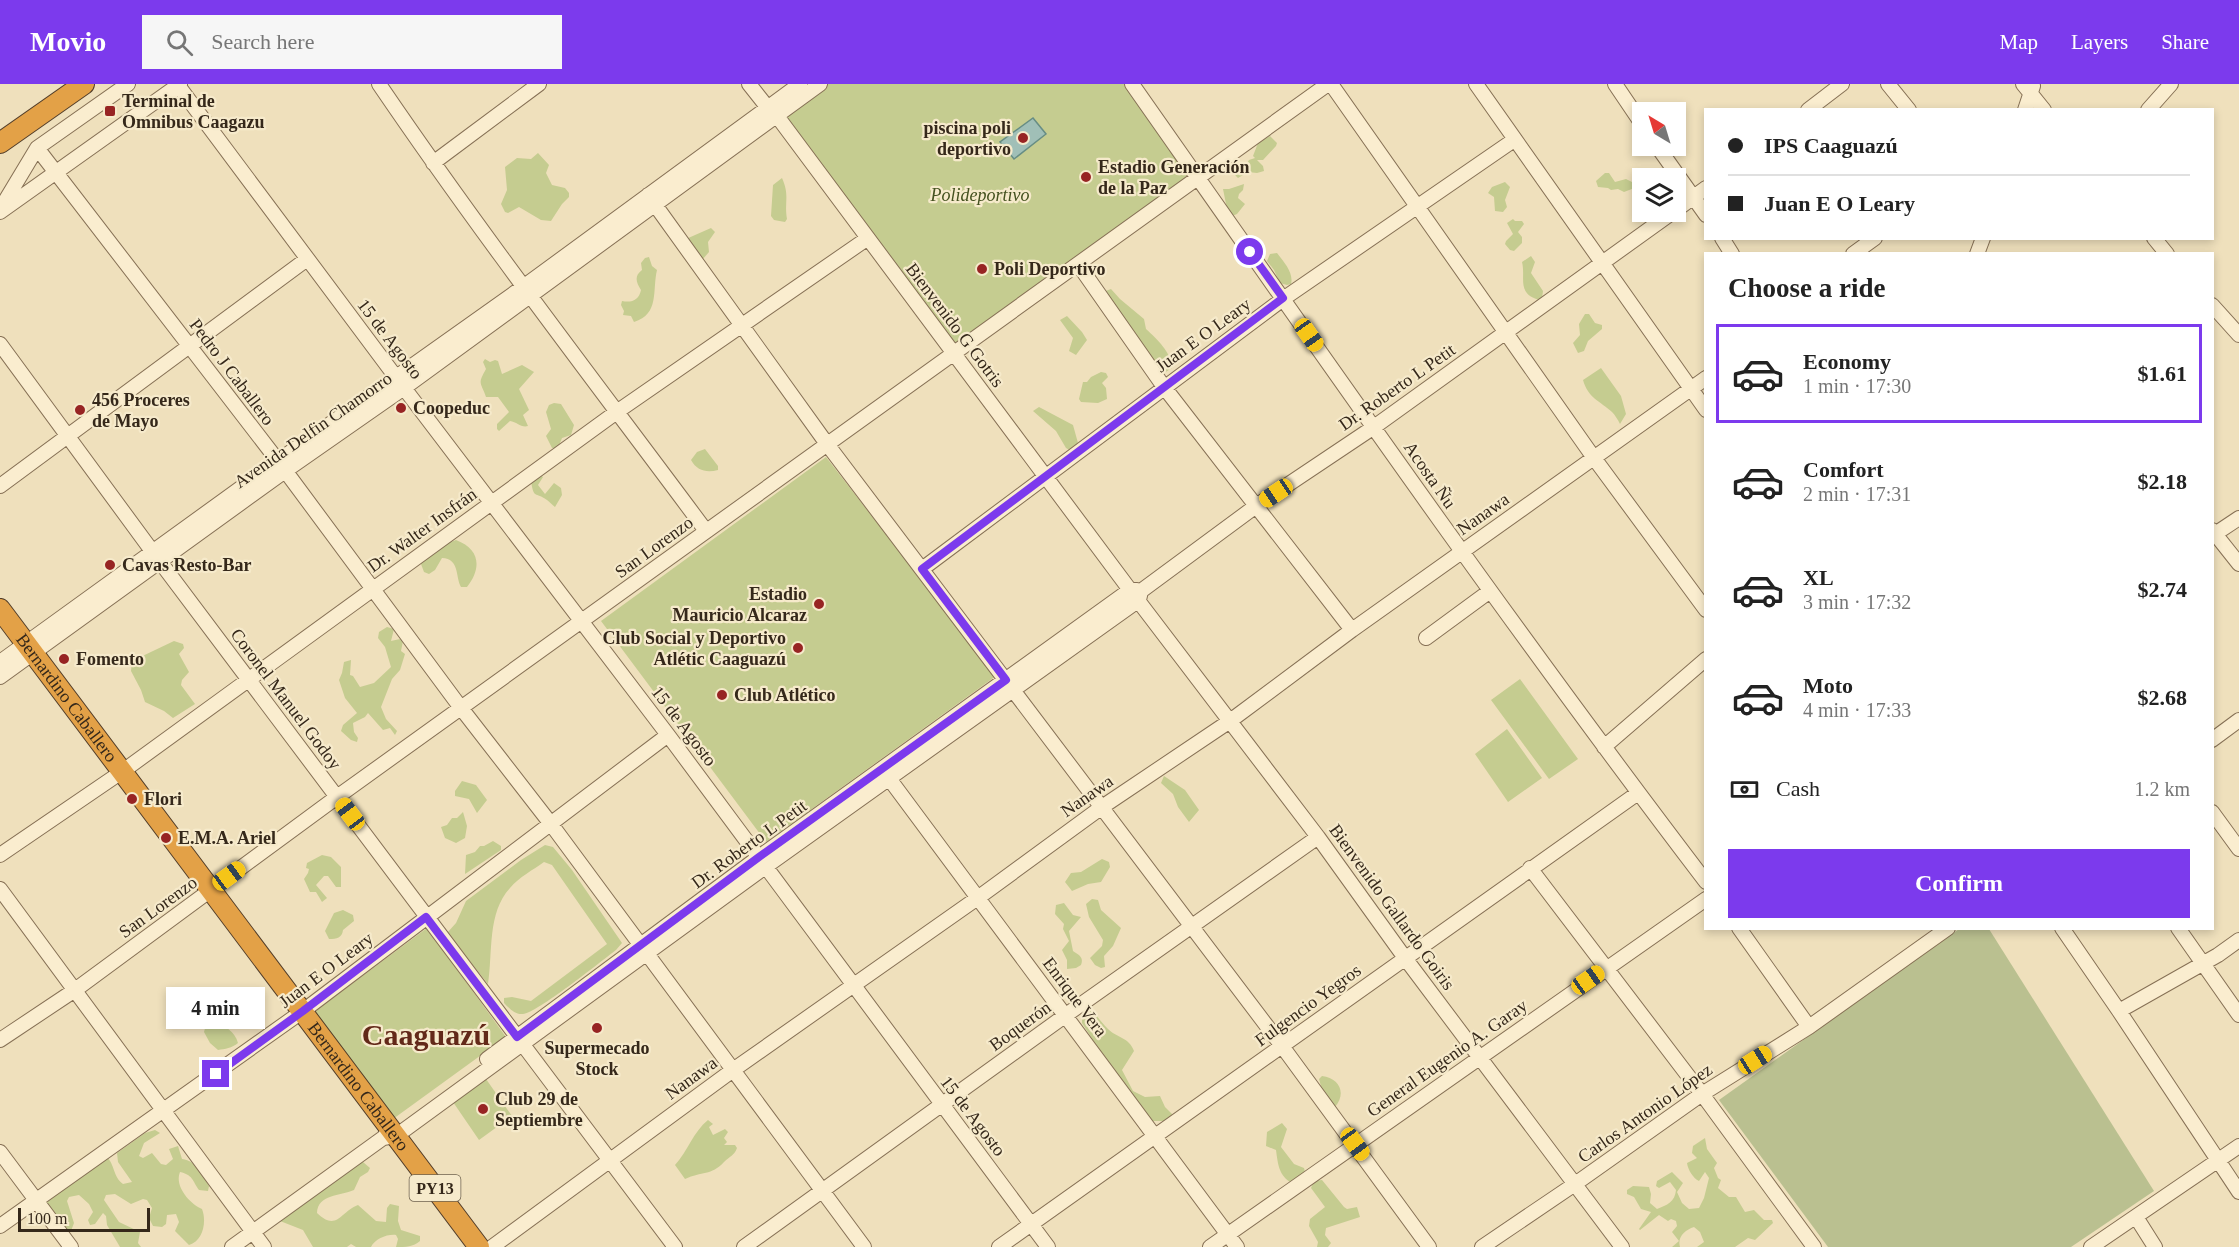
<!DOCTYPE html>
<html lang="en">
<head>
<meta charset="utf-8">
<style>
	:root { --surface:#fff; --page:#f6f6f6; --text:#222; --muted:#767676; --line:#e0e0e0; --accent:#7c3aed }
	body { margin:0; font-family:"Times New Roman",serif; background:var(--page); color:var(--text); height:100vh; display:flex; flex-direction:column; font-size:22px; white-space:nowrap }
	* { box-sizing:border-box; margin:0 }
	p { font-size:20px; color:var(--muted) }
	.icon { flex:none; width:33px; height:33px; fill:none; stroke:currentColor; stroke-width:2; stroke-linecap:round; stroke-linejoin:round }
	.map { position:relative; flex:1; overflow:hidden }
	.sheet { position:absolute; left:1704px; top:168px; width:510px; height:678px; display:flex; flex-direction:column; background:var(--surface); border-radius:0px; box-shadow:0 3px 9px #0003 }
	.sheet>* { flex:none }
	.hud { position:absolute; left:1704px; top:24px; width:510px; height:132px; border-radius:0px; box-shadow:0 3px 9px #0003; display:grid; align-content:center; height:132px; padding:0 24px; background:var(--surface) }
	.needle { width:39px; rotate:322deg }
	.fabs { position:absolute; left:1632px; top:18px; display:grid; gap:12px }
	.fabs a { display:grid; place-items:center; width:54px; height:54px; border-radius:0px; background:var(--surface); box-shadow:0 3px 9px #0003; font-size:30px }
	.scale { position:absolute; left:18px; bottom:15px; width:132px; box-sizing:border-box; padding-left:6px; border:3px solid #35281a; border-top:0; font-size:16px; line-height:21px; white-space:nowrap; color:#35281a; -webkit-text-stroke:4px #f6eacb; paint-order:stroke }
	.end { position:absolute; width:27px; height:27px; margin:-14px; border:8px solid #7c3aed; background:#fff; box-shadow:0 0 0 3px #fff }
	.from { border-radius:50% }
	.bubble { position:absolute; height:42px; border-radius:0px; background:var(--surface); box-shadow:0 3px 9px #0003; font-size:20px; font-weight:700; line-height:42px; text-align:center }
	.car { position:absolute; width:18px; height:36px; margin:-18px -9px; border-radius:8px; box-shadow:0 0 4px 2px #0007; background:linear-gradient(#f5c518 24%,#345 0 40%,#f5c518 0 76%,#345 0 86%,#f5c518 0) }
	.hud b { display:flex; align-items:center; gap:21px; height:57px; font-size:22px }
	.hud b+b { border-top:2px solid var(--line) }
	.hud i { width:15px; height:15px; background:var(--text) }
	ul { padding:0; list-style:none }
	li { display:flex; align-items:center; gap:18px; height:99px; margin:0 12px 9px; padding:0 12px; border:3px solid transparent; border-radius:0px }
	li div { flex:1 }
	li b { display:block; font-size:22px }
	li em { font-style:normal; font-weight:700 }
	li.active { border-color:var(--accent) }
	li>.icon { width:54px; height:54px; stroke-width:1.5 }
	h2 { padding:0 24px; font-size:27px; line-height:72px }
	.pay { display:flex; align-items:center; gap:15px; height:66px; padding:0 24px; font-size:22px }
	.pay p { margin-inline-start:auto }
	.cta { display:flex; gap:12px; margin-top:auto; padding:12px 24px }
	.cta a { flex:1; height:69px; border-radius:0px; background:var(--accent); color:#fff; font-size:24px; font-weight:700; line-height:69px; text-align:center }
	header { display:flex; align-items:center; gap:36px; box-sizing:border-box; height:84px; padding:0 30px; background:var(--accent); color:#fff }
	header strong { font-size:28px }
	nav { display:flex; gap:33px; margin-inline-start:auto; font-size:21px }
	.search { width:420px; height:54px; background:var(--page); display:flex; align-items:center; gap:15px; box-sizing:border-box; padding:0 21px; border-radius:0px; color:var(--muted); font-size:22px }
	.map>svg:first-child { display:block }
	.green { fill:#c5cc90 }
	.cemetery { fill:#bac090 }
	.water { fill:#a0bfb7; stroke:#678d84; stroke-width:1.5 }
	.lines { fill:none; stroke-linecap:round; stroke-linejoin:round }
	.minor-casing { stroke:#867055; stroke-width:16 }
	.highway-casing { stroke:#533e2a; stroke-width:22 }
	.minor { stroke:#faedcf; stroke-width:14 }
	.highway { stroke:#e3a147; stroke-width:20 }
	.route { stroke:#7c3aed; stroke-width:8 }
	.poi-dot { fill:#972423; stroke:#f6eacb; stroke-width:2 }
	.labels { text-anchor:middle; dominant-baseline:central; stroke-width:4.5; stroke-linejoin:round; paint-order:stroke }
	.shield { fill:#f6eacb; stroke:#6f624f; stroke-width:1.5 }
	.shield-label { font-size:16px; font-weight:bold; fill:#35281a }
	.poi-label { font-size:18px; font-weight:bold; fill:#35281a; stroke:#f6eacb; text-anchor:start }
	.park-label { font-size:18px; font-style:italic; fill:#455220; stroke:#f6eacb }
	.street-label { font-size:18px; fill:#35281a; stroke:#f6eacb }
	.town-label { font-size:30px; font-weight:bold; fill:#632919; stroke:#f6eacb }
</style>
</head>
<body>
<header>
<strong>Movio</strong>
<div class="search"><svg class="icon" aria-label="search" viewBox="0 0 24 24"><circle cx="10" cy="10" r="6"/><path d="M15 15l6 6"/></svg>Search here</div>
<nav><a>Map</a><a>Layers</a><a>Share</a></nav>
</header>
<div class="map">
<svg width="2239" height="1163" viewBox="0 0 2239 1163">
	<rect width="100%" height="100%" fill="#efe0bc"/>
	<path class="green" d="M820,0H1129L1193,92L958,264L777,32Z
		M1270,52L1277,59L1276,62L1263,76H1257L1263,82L1264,87L1257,89L1248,88L1238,94L1235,91L1237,86L1244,84L1249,76L1255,74L1253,72L1258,59Z
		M538,69L549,81L546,89L552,101L565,104L569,109V113L562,120L551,137L541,136L519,123L508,129L505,128L501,120L507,106L505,83L517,74L531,75Z
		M1605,89H1609L1615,98L1626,95L1636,100L1637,103L1624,108L1618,105L1611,106L1608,104L1598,103L1596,97Z
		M782,94C790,112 784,118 787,135L785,138L774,136L771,132L773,101Z
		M1505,98L1510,103L1505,116L1507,123L1503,128L1495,127L1494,113L1488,109L1492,103Z
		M1244,100L1243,106L1239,110L1238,114L1245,120L1237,130L1232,132L1227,125L1223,105H1229Z
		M1513,135L1515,137H1522L1524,140L1518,148L1522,153V159L1514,167L1510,166L1505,160L1506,157L1513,150L1507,139Z
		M711,144L715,148L708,158L709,168L702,176L686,155Z
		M1277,169C1284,178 1294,189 1291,200L1287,201L1280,199L1274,186L1267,177L1270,170Z
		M1531,172L1535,178L1531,189L1543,207L1542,214L1539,216C1516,209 1526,194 1522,178Z
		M649,173L652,182L657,186C652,206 660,230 634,238L631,232L623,231L624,227L621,221L622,217C632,219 639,216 641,206C636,198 634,192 642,186L641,179L645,174Z
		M1111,205L1120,215L1144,235L1146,245C1158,256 1171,268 1172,284L1164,289L1156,288L1103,208Z
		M1585,230H1589L1595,239L1602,241V245L1588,257L1584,267L1578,269L1573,259L1580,251L1579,240Z
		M1067,232L1082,248L1087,256L1076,271L1069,267L1073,254L1060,236Z
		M485,275L490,278L495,276L498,277L502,290L522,281L534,288L519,305L529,326L523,331L528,342C521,344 517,338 510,337L499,347L497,345V340L509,328L498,313H486C481,298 477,301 486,285L483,278Z
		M1601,284L1621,312L1626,330L1620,340C1618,336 1615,331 1612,328C1600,317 1588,314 1583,296Z
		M1101,288L1106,289L1108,293L1102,299L1106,304L1107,315L1098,319L1081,318L1079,315L1083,298H1087L1091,293Z
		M554,319L561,320L574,341L571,351L562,354L558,364H552L546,352L551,345L546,328L549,321Z
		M1039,323L1073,341L1078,359L1076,365L1071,367L1066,364L1056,347L1033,327Z
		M705,365L718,382V386C707,389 697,387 691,376L697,368Z
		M826,373L996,592L766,758L601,537Z
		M540,391L543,393L538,401L545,410L554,399L561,404L562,411L555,423C552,421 550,418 547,416C535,407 534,416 531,397Z
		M456,456C480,465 482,484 467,503H461C455,492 460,475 442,474L435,486L429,490L424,488L421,480C430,467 441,461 456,456Z
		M387,543L394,545L391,557L400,555L403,557L401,567L405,570L400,586L392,595L381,623L386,635L397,647L395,651L390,644L383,646L368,629L365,633L353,639L354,648L358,654L357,658L351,656L341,647L343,641L357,629L345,614L339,596L342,589L344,578L351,576L350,591L353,592L360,603L374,599L391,583L385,563L378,554L379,548Z
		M174,557L183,560L184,564L179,570L189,588L182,596L181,601L195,620L173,634L164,627L145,618L141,606L131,587L132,577Z
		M1520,595L1578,675L1549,695L1491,616Z
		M1507,645L1542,694L1508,718L1475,670Z
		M1164,692L1185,706L1199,726L1189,738L1178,723L1173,710L1161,699Z
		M462,697L476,701L487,716L477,729L469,715L455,712V707Z
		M463,728L467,742L465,754L456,759L445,754L441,743L447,741L452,734H457Z
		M493,757L501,762V766L465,790L466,771L475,768L480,762H484Z
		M545,761L553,763L572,786L622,859L616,866C600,878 537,929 523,930C515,931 509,924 504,919V914L512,913L531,917L607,860L552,781L544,778C533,786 519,793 510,804C487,829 493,868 488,900L447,849L456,839L466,817L521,776Z
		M322,771L331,773L341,783V803H336L328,792H324L316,801L327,814L322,818L316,808H310L304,795L308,789L309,785L306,784L307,779Z
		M1102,775L1109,778L1110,783L1101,798L1088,800L1072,807L1065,798L1071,789L1081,788Z
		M1092,815L1098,816L1101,826L1121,844L1113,862L1104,872L1105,883L1101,884L1095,881L1090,874L1102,862L1103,856L1089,833L1086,820Z
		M1064,819L1073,831L1081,833L1069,847L1073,867C1079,871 1084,873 1081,881L1076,884L1067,885V876L1062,866L1069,857L1063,845L1064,840L1055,830L1056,821Z
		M343,826L353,831L354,837L343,846C342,854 337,855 329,855L325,847L334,829Z
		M427,844L506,953L393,1035L314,928Z
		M208,918L218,926L214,935C224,942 235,947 238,959C232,964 225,965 218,966L210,959L204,948L207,937L205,933L192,926L199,919Z
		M1091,925C1097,932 1102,939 1108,945C1117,954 1129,953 1134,967L1122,986L1133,1007L1145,1013L1160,1012L1165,1023L1173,1031L1174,1037H1151L1143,1025L1131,1016L1082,939V933Z
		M1322,992C1339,994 1347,1009 1335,1023L1324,1013L1319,995Z
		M486,995L512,1032L479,1056L453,1018Z
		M708,1036L713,1040L709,1043L713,1051L725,1045L728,1048L724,1054L727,1058L724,1061H735L737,1064C734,1072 730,1072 724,1078C711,1092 702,1087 685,1095L675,1081C688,1067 693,1048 708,1036Z
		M1282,1039L1287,1045L1281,1063L1294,1080L1304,1084L1305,1088L1292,1099C1279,1092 1278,1081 1276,1066L1266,1062L1267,1048Z
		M155,1046L160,1049L144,1059L139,1072L143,1074L152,1069L161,1080L166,1081L173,1075L169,1065L178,1062L182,1075C197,1077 203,1091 209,1102L208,1107L199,1106C192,1096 193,1091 180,1088C174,1102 190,1120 202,1125C207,1138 203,1157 189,1161L175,1147L179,1138L176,1130L167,1131L166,1140L162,1143L153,1142L149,1134L152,1124L147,1116L143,1115L131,1120L115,1110L106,1111L104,1116L119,1138L140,1148L138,1159L141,1163H120L107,1141L106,1132L103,1129L95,1140L90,1141L88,1136L93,1128L89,1120L79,1111L69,1113L67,1117L74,1139L71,1147L66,1148L45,1120L60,1105L106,1072C115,1080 113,1093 123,1100L132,1098L118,1078L117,1069L145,1049Z
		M1705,1054L1707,1065L1717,1079L1714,1084L1718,1094L1721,1096L1718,1104L1729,1113H1736L1745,1128L1754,1126L1764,1136H1772L1773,1139L1755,1156L1748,1154L1735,1163H1697L1704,1158L1700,1148L1694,1143C1685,1146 1677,1153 1680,1163H1672L1679,1157L1672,1148L1677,1142L1676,1137L1671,1135L1668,1137L1659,1131L1640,1146L1639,1145L1651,1128L1641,1125L1634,1113L1627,1110V1106L1633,1102L1649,1103L1651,1110L1650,1119L1657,1125C1667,1121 1675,1118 1676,1106L1670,1098L1659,1104L1656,1102L1657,1097L1672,1088L1683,1099L1677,1108L1682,1119L1689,1125L1699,1124L1704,1114L1709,1094L1705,1088L1699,1097C1693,1094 1688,1086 1687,1079L1697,1074L1692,1069L1693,1062Z
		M363,1078L370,1084L368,1088L360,1093L354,1106C340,1112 318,1110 317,1129C337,1148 340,1128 358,1121L376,1137L386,1138L387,1124L390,1120L399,1122L398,1137L401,1146L420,1152V1157C413,1163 406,1163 396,1163L398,1155L396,1151C387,1150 375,1155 371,1163H356L351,1160L347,1163H313L303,1146L280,1137L278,1133L358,1079Z
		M1322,1096L1344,1123L1347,1125L1357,1123L1360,1133L1326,1144L1325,1151L1331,1159L1328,1163H1317L1318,1158L1309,1142L1310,1135L1325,1123L1311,1104L1314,1097Z"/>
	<path class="cemetery" d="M1959,845H1989L2154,1107L2071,1163H1828L1719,1016Z"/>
	<path class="water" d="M1033,34L1046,50L1014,75L1000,58Z"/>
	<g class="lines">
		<g class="minor-casing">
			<path id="minor" d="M177,0L404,304L668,651L1048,1163
				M379,0C483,153 596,299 706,447
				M749,0L768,24L777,32L1130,506L1318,753L1405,874L1622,1163
				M1132,0C1320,268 1507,537 1706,798
				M1331,0L1594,374L1706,526
				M1476,0L1706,326
				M1615,0L1642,40
				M1888,0L1909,26
				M2023,0L2044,26
				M1808,26L1842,0
				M2025,26L2033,2
				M2148,26L2171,0
				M1657,62L1706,131
				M37,64L278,377L461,624L551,740L864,1163
				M433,79L539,0
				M648,111L827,360L1282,962L1429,1163
				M1,124L37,64L128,0
				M1676,126L1706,104
				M0,128L180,0
				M1722,154L1732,170
				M2154,154L2167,170
				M1853,170L1875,154
				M1977,170L1983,154
				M1078,180L1164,303L1352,546
				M2212,221L2239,251
				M0,260L152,467L675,1163
				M0,402L307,175
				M2212,446L2239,480
				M2212,452L2239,434
				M922,485L1283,215L1514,56
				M1426,554L1490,507
				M0,578L278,377L523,203L800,0
				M0,593L285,387L404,304L820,0
				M2212,656L2239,636
				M1604,663L1706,575
				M885,689L1237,1163
				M2212,728L2239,765
				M0,771L123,687L618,327L868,154
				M1530,784L1702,1010L1814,1163
				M0,805L264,1163
				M1739,844L1809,943
				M2062,844L2119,927L2239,1108
				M2178,844L2239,931
				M2119,927L2218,871L2239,856
				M0,956L75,906L337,713L1328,0
				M487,975L759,773L1130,506H1137
				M383,1054L396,1052L765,783L1139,516L1141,507L1256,422L1374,343L1673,128
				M0,1068L71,1163
				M2136,1133L2155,1163
				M0,1142L303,927L668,651
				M232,1163L383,1054L387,1049
				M492,1163L733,986L979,813L1102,723L1230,637L1352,546L1706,294
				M744,1163L1066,931L1318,753
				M999,1163L1638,709
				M1210,1163L1706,815
				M1482,1163L1575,1100L1702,1010L1809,943L1948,844
				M2091,1163L2239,1062"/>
		</g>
		<g class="highway-casing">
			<g id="highway">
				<path d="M0,59L84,0"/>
				<path id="s1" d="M0,525L479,1163"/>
			</g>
		</g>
		<use href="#minor" class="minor"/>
		<use href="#highway" class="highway"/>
	</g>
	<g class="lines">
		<path class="route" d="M216,990L303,927L426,833L517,953L759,773L1006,596L922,485L1283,214L1250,168"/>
	</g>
	<g class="poi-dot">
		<rect x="104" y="21" width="12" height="12" rx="3"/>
		<circle cx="1023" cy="54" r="6"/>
		<circle cx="1086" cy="93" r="6"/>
		<circle cx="982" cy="185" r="6"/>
		<circle cx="401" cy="324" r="6"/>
		<circle cx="80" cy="326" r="6"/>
		<circle cx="110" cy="481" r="6"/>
		<circle cx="819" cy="520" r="6"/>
		<circle cx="798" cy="564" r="6"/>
		<circle cx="64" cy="575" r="6"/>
		<circle cx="722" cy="611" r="6"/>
		<circle cx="132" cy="715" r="6"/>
		<circle cx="166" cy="754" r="6"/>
		<circle cx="597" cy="944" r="6"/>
		<circle cx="483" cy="1025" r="6"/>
	</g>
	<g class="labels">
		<rect class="shield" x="409.5" y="1091" width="51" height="26" rx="4.5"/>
		<g class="shield-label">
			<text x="435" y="1104">PY13</text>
		</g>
		<g class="poi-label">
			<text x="122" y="17">Terminal de<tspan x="122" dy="21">Omnibus Caagazu</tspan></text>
			<text x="1011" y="44" text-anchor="end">piscina poli<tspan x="1011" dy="21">deportivo</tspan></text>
			<text x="1098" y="83">Estadio Generación<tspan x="1098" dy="21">de la Paz</tspan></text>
			<text x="994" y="185">Poli Deportivo</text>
			<text x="92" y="316">456 Proceres<tspan x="92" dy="21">de Mayo</tspan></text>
			<text x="413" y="324">Coopeduc</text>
			<text x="122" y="481">Cavas Resto-Bar</text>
			<text x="807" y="510" text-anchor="end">Estadio<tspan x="807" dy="21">Mauricio Alcaraz</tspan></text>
			<text x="786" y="554" text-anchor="end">Club Social y Deportivo<tspan x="786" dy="21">Atlétic Caaguazú</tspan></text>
			<text x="76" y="575">Fomento</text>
			<text x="734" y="611">Club Atlético</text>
			<text x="144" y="715">Flori</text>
			<text x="178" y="754">E.M.A. Ariel</text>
			<text x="597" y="964" text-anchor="middle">Supermecado<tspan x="597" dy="21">Stock</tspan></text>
			<text x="495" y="1015">Club 29 de<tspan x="495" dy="21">Septiembre</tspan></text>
		</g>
		<g class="park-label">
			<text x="980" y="111">Polideportivo</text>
		</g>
		<g class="street-label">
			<text transform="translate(955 241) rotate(53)">Bienvenido G Gotris</text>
			<text transform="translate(1203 251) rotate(-36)">Juan E O Leary</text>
			<text transform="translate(390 255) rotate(53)">15 de Agosto</text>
			<text transform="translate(232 288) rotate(53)">Pedro J Caballero</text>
			<text transform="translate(1397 303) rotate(-35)">Dr. Roberto L Petit</text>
			<text transform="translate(313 346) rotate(-35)">Avenida Delfin Chamorro</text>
			<text transform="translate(1430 391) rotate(55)">Acosta Ñu</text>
			<text transform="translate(1483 430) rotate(-35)">Nanawa</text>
			<text transform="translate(422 446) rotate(-36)">Dr. Walter Insfrán</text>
			<text transform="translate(654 463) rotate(-36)">San Lorenzo</text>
			<text stroke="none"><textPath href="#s1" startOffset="111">Bernardino Caballero</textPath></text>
			<text transform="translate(286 615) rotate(53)">Coronel Manuel Godoy</text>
			<text transform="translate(684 642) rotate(53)">15 de Agosto</text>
			<text transform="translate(1087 712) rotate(-35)">Nanawa</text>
			<text transform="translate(749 760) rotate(-36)">Dr. Roberto L Petit</text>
			<text transform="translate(158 823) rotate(-36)">San Lorenzo</text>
			<text transform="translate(1392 823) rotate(54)">Bienvenido Gallardo Goiris</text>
			<text transform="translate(326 886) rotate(-37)">Juan E O Leary</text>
			<text transform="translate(1075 913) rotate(53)">Enrique Vera</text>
			<text transform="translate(1308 921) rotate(-36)">Fulgencio Yegros</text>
			<text transform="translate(1020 942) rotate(-36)">Boquerón</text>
			<text transform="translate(1447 974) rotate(-35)">General Eugenio A. Garay</text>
			<text transform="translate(691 994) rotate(-36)">Nanawa</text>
			<text stroke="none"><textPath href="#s1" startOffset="597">Bernardino Caballero</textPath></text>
			<text transform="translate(1645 1029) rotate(-35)">Carlos Antonio López</text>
			<text transform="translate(973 1032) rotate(53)">15 de Agosto</text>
		</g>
		<g class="town-label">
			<text x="426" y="950">Caaguazú</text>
		</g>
	</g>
</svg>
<div class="fabs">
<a><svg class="needle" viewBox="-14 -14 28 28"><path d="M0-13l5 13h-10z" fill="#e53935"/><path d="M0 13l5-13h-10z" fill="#767676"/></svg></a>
<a><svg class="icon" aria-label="layers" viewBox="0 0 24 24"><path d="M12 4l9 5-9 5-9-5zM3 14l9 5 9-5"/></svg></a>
</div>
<div class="scale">100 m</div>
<i class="end from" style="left:1250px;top:168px"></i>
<i class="end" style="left:216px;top:990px"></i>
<div class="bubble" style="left:166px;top:903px;width:99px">4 min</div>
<i class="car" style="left:1309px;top:251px;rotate:145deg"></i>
<i class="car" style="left:1276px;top:409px;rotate:236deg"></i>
<i class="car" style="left:350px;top:730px;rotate:323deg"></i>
<i class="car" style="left:229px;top:792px;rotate:54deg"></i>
<i class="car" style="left:1588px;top:896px;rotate:55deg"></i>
<i class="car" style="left:1755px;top:976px;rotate:58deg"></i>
<i class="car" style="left:1355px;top:1060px;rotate:144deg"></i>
<div class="hud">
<b><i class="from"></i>IPS Caaguazú</b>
<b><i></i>Juan E O Leary</b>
</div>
<section class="sheet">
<h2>Choose a ride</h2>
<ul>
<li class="active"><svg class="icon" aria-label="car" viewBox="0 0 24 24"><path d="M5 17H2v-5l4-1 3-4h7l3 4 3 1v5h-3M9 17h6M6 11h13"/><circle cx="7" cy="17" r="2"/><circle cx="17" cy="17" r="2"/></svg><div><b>Economy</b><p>1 min · 17:30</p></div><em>$1.61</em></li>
<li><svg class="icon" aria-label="car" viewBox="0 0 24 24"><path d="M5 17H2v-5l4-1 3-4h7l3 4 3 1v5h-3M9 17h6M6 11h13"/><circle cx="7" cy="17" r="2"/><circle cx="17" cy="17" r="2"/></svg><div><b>Comfort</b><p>2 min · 17:31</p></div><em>$2.18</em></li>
<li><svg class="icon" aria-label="car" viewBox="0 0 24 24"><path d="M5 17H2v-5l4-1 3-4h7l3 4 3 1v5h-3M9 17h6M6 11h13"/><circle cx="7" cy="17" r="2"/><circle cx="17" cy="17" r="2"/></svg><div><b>XL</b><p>3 min · 17:32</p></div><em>$2.74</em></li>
<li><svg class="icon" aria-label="car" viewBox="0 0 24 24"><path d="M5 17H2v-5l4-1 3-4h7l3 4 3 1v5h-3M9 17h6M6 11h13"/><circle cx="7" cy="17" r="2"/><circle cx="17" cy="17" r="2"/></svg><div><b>Moto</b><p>4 min · 17:33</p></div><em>$2.68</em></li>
</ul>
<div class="pay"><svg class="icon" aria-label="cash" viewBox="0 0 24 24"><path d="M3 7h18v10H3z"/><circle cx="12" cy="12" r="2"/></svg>Cash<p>1.2 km</p></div>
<div class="cta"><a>Confirm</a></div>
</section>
</div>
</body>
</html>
